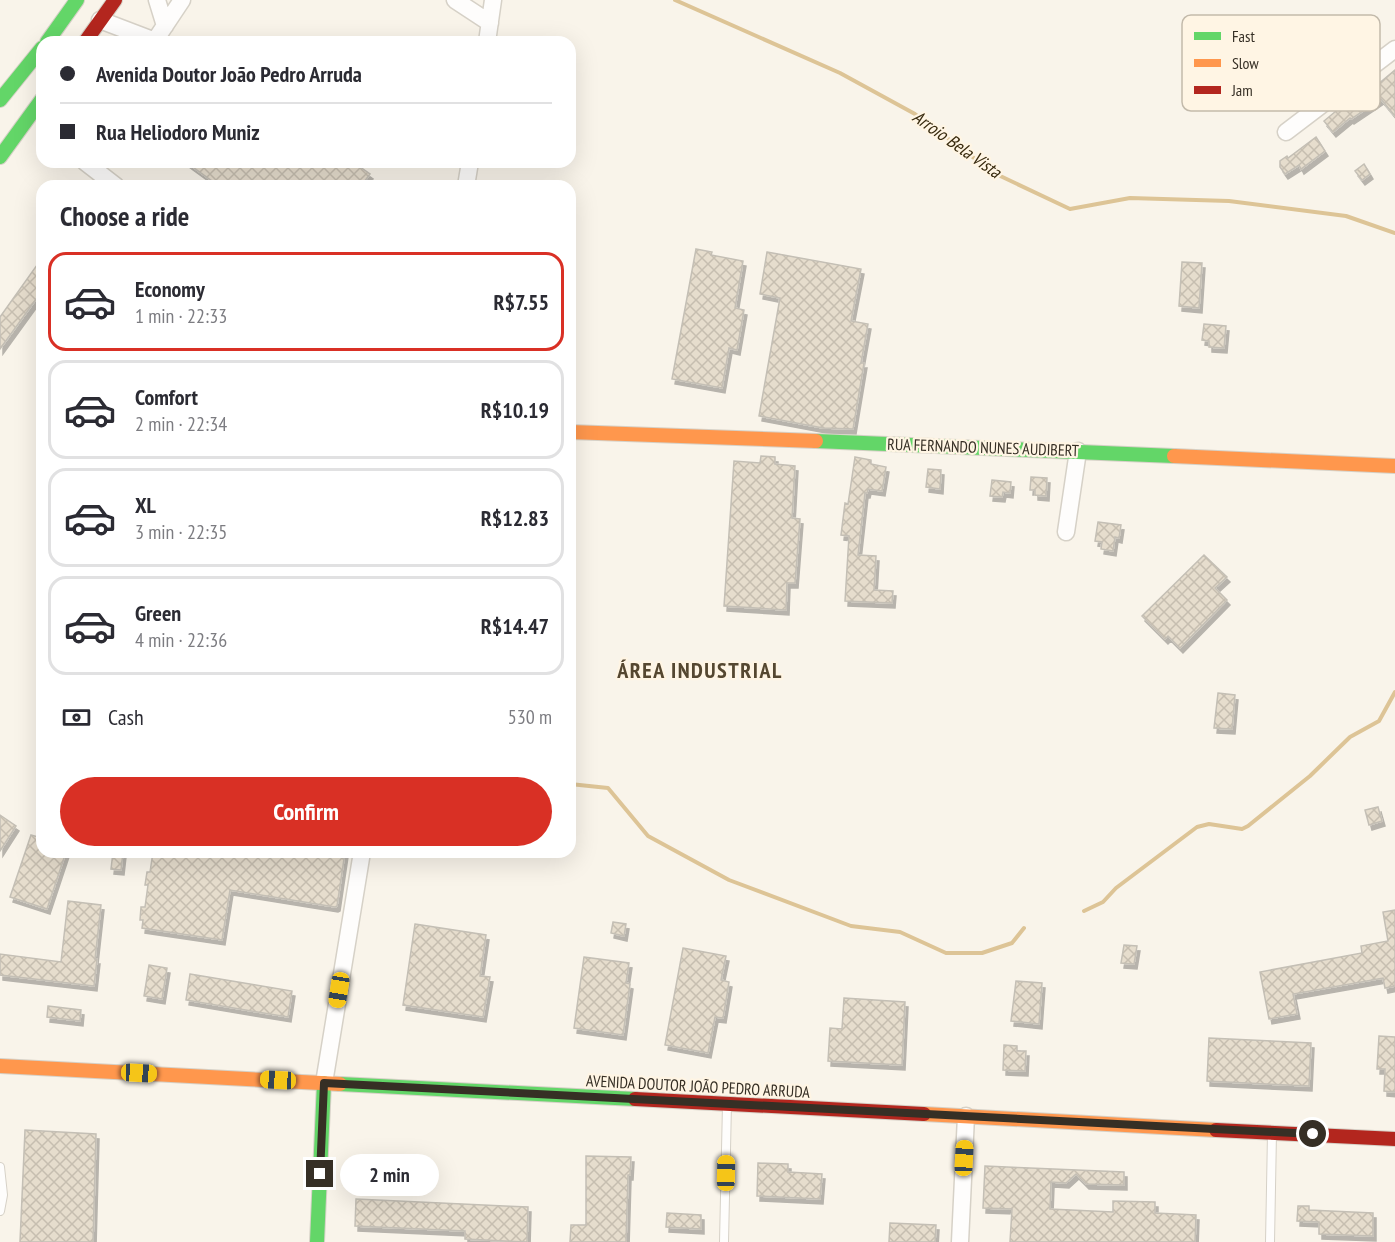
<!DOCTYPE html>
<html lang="en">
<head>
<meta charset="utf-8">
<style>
	:root { --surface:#fff; --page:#f2f2f3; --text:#2b2b33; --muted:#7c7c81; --line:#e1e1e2; --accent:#d93025 }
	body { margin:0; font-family:"PT Sans Narrow",sans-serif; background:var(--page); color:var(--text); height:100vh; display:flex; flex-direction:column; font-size:22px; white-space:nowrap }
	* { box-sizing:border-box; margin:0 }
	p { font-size:20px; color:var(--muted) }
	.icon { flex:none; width:33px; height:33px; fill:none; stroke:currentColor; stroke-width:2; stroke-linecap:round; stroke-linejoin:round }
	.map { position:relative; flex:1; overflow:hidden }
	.side { position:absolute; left:36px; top:180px; width:540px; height:678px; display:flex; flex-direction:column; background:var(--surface); border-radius:18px; box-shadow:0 6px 24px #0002 }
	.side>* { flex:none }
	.banner { position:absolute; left:36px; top:36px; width:540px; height:132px; border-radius:18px; box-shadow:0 6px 24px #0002; display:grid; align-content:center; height:132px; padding:0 24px; background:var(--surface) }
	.end { position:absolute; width:27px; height:27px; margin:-14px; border:8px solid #362f25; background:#fff; box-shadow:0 0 0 3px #fff }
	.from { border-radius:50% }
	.bubble { position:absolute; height:42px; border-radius:21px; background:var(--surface); box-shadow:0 6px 24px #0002; font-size:20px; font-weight:600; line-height:42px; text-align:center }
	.car { position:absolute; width:18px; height:36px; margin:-18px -9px; border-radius:8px; box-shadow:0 0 4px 2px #0007; background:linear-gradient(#f5c518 24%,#345 0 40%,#f5c518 0 76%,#345 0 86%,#f5c518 0) }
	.banner b { display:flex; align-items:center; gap:21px; height:57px; font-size:22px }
	.banner b+b { border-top:2px solid var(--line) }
	.banner i { width:15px; height:15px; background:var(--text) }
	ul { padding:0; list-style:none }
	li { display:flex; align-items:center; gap:18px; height:99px; margin:0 12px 9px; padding:0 12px; border:3px solid var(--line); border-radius:18px }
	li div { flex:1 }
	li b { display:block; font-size:22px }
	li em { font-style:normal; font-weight:600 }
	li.on { border-color:var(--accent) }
	li>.icon { width:54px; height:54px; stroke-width:1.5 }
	h2 { padding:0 24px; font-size:27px; line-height:72px }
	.pay { display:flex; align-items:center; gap:15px; height:66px; padding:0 24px; font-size:22px }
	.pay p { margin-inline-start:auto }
	.cta { display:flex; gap:12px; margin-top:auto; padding:12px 24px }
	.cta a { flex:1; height:69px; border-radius:36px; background:var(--accent); color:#fff; font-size:24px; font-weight:600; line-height:69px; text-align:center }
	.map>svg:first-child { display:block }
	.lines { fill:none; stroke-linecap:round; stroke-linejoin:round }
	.stream { stroke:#ddc496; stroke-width:4 }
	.building { fill:url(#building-cross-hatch); stroke:#c4bfb5; stroke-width:1.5; filter:url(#shadow) }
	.lane-casing { stroke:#d6d1c7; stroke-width:10 }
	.street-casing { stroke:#d6d1c7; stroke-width:19 }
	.fast-casing { stroke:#d6d1c7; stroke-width:16 }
	.slow-casing { stroke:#d6d1c7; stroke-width:16 }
	.jam-casing { stroke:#d6d1c7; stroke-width:16 }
	.lane { stroke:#fefdfc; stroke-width:8 }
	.street { stroke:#fefdfc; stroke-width:16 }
	.fast { stroke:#63d668; stroke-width:14 }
	.slow { stroke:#ff974d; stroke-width:14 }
	.jam { stroke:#b3261e; stroke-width:14 }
	.route { stroke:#362f25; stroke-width:8 }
	.labels { text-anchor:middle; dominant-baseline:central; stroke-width:4.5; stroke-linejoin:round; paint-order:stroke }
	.street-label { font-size:16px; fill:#362f25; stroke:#fff5e4 }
	.water-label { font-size:18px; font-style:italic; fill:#382a0e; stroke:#fff5e4 }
	.district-label { font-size:22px; font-weight:bold; letter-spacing:1.5px; fill:#554730; stroke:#fff5e4 }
	.key { fill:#fff5e4; stroke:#c3baab; stroke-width:1.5 }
	.key-label { font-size:16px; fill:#362f25 }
</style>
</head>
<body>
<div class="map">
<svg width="1395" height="1242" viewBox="0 0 1395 1242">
	<defs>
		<pattern id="building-cross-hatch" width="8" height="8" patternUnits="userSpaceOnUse" patternTransform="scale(1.5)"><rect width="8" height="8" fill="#e6ddcd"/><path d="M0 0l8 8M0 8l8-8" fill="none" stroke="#c6beb0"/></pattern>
		<filter id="shadow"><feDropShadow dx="3" dy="5" stdDeviation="0" flood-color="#0004"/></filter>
	</defs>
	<rect width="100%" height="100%" fill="#f9f4ea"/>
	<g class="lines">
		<path class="stream" d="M675,0L840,73L915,114L994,173L1070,209L1130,198L1229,201L1346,216L1395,233
			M570,784L608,788L648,836L729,880L851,926L900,932L946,953H982L1012,943L1024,928
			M1084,911L1103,902L1116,888L1197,827L1209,824L1242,829L1248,826L1310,776L1350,737L1379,721L1395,692"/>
	</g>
	<path class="building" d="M1395,70V116L1381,99L1351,119L1350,118L1333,132L1324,121L1342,106L1370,88L1371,90Z
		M1316,137L1325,151L1301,169L1299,165L1285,174L1280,167V161L1287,156L1288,158Z
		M186,162H353L370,174L361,186H219Z
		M1364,164L1370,174L1362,180L1355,171Z
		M696,249L712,252L711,255L743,261L735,308L744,310L737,350L729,348L722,388L672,379Z
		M767,252L861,269L851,321L868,324L861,363H864L853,429L823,428L759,416L780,298L760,294Z
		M42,258V291L0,349V317Z
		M1182,262L1202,263L1199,308L1179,306Z
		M1204,324L1226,326L1224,348L1209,347V341L1202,340Z
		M761,456L775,457V464L795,466L792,518L800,519L795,583H787L786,610L724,606L734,461L760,463Z
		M855,457L871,460V464L886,467L882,491L868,489L867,493H865L858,555L876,556L874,590L893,591L892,603L845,601L849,536L841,535L845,503L848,504Z
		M928,469L941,470L940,489L926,487Z
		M1031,477L1047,478L1046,496L1035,495V490H1030Z
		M992,480L1011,482L1010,493L1003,492L1002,497L990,496Z
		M1098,522L1121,525L1119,538L1115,537L1113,551L1101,549L1102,542L1095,541Z
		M1204,555L1227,577L1215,588L1227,600L1180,648L1168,636L1165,639L1142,616Z
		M1218,693L1235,695L1232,729L1214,728Z
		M1378,807L1382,821L1369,825L1365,810Z
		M0,815L16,826L0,851Z
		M31,835L42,838V852H66L47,909L10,897Z
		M113,852H123L121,870L111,869Z
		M153,852H235V854L255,857L256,852H345L337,906L335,907L230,890L222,940L142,928L143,920H140L141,907H145L148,885H145L147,872H150Z
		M68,901L101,905L95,959H97L94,986L0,975V954L61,962Z
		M1395,910V986L1385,988L1383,978L1293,994L1297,1014L1269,1019L1260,972L1362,953L1361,946L1388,941L1383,912Z
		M613,922L626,924L624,936L611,933Z
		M415,924L486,935L480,976L490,977L483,1017L403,1005Z
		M1124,945L1137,946L1134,964L1121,963Z
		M683,948L726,956L721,980L729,982L723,1018L715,1017L708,1053L665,1045Z
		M584,957L629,963L626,983L630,984L623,1035L574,1028Z
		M149,965L167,968L162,999L144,996Z
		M190,974L292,991L288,1017L186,1000Z
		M1016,981L1042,983L1039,1024L1011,1021Z
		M844,998L905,1002L902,1065L828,1061L830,1028L842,1029Z
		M48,1006L81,1010L80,1021L47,1017Z
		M1379,1036L1395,1037V1092L1384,1091L1385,1069H1377Z
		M1209,1038L1311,1043L1309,1086L1207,1081Z
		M1004,1045L1017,1046V1051H1026L1025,1071L1003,1070Z
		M25,1130L96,1134L93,1242H20Z
		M586,1156L631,1157L630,1175H628L626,1242H570L571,1225H586Z
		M758,1163L788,1164V1172L822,1174L820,1199L757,1196Z
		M985,1166L1124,1172V1185L1086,1184L1076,1174L1066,1183L1051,1182L1050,1209L1113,1212V1201L1155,1202V1213L1196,1215L1195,1242H1010L1012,1209L983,1208Z
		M356,1199L528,1207L527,1242L465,1239V1231L355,1226Z
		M1298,1206H1309V1210L1373,1213V1236L1319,1234V1222L1297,1221Z
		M667,1213L701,1215V1229L666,1227Z
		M890,1223L936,1225L935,1242H889Z"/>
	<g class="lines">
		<g class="lane-casing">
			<path id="lane" d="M0,1167L3,1195L0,1211
				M724,1242L727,1104
				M1270,1242L1272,1133"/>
		</g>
		<g class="street-casing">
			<path id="street" d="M157,0L165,26
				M455,0L490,23
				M100,20L155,41
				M154,42L182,0
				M487,42L493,0
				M1286,132L1395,49
				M85,162L116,186
				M466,186L470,162
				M1066,532L1078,451
				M324,1083L362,852
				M960,1242L966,1116"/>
		</g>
		<g class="fast-casing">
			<path id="fast" d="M47,42L77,0
				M0,100L42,48
				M0,157L42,99
				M816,441L1174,456
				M340,1084L635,1099
				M317,1242L324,1083"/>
		</g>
		<g class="slow-casing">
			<path id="slow" d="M570,432L816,441
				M1174,456L1395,466
				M0,1066L340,1084
				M924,1114L1216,1130"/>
		</g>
		<g class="jam-casing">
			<path id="jam" d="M85,42L115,0
				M635,1099L924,1114
				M1216,1130L1395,1139"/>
		</g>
		<use href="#lane" class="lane"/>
		<use href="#street" class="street"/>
		<use href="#fast" class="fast"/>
		<use href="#slow" class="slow"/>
		<use href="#jam" class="jam"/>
	</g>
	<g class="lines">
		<path class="route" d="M320,1174L324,1083L1313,1134"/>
	</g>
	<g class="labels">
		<g class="street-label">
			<text transform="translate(983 447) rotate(2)">RUA FERNANDO NUNES AUDIBERT</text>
			<text transform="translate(698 1086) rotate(3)">AVENIDA DOUTOR JOÃO PEDRO ARRUDA</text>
		</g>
		<g class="water-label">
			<text transform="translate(957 144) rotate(35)">Arroio Bela Vista</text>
		</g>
		<g class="district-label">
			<text x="700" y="670">ÁREA INDUSTRIAL</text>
		</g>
	</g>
	<rect x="1182" y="15" width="198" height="96" rx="9" class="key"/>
	<rect x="1194" y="32" width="27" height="8" fill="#63d668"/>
	<rect x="1194" y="59" width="27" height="8" fill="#ff974d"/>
	<rect x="1194" y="86" width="27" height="8" fill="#b3261e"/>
	<g class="key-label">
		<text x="1232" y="42">Fast</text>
		<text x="1232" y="69">Slow</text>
		<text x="1232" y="96">Jam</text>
	</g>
</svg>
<i class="end from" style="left:1313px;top:1134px"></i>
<i class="end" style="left:320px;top:1174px"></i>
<div class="bubble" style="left:340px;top:1154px;width:99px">2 min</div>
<i class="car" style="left:339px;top:990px;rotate:189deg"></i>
<i class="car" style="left:139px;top:1073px;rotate:93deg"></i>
<i class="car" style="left:278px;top:1080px;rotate:273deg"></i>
<i class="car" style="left:964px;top:1158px;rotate:3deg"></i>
<i class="car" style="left:726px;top:1173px;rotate:1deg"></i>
<div class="banner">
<b><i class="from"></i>Avenida Doutor João Pedro Arruda</b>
<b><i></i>Rua Heliodoro Muniz</b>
</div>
<section class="side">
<h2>Choose a ride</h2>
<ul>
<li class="on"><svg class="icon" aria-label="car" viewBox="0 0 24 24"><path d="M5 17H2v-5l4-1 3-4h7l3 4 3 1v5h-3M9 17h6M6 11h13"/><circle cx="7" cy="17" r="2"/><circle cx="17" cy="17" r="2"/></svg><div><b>Economy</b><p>1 min · 22:33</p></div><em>R$7.55</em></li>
<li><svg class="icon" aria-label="car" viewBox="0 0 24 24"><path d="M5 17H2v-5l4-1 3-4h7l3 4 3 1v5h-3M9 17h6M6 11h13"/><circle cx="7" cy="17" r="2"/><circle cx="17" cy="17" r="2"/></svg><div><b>Comfort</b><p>2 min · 22:34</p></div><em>R$10.19</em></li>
<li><svg class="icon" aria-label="car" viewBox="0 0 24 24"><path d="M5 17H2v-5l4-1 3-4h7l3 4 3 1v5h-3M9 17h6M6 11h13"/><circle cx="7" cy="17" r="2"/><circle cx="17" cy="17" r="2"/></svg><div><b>XL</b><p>3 min · 22:35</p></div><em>R$12.83</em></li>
<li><svg class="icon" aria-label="car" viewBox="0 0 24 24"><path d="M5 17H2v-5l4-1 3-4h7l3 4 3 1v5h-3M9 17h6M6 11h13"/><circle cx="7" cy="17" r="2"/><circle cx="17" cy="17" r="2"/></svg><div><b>Green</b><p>4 min · 22:36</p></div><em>R$14.47</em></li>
</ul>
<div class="pay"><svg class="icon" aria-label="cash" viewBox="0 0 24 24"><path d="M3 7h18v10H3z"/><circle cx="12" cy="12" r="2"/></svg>Cash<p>530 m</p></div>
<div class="cta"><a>Confirm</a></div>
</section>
</div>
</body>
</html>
